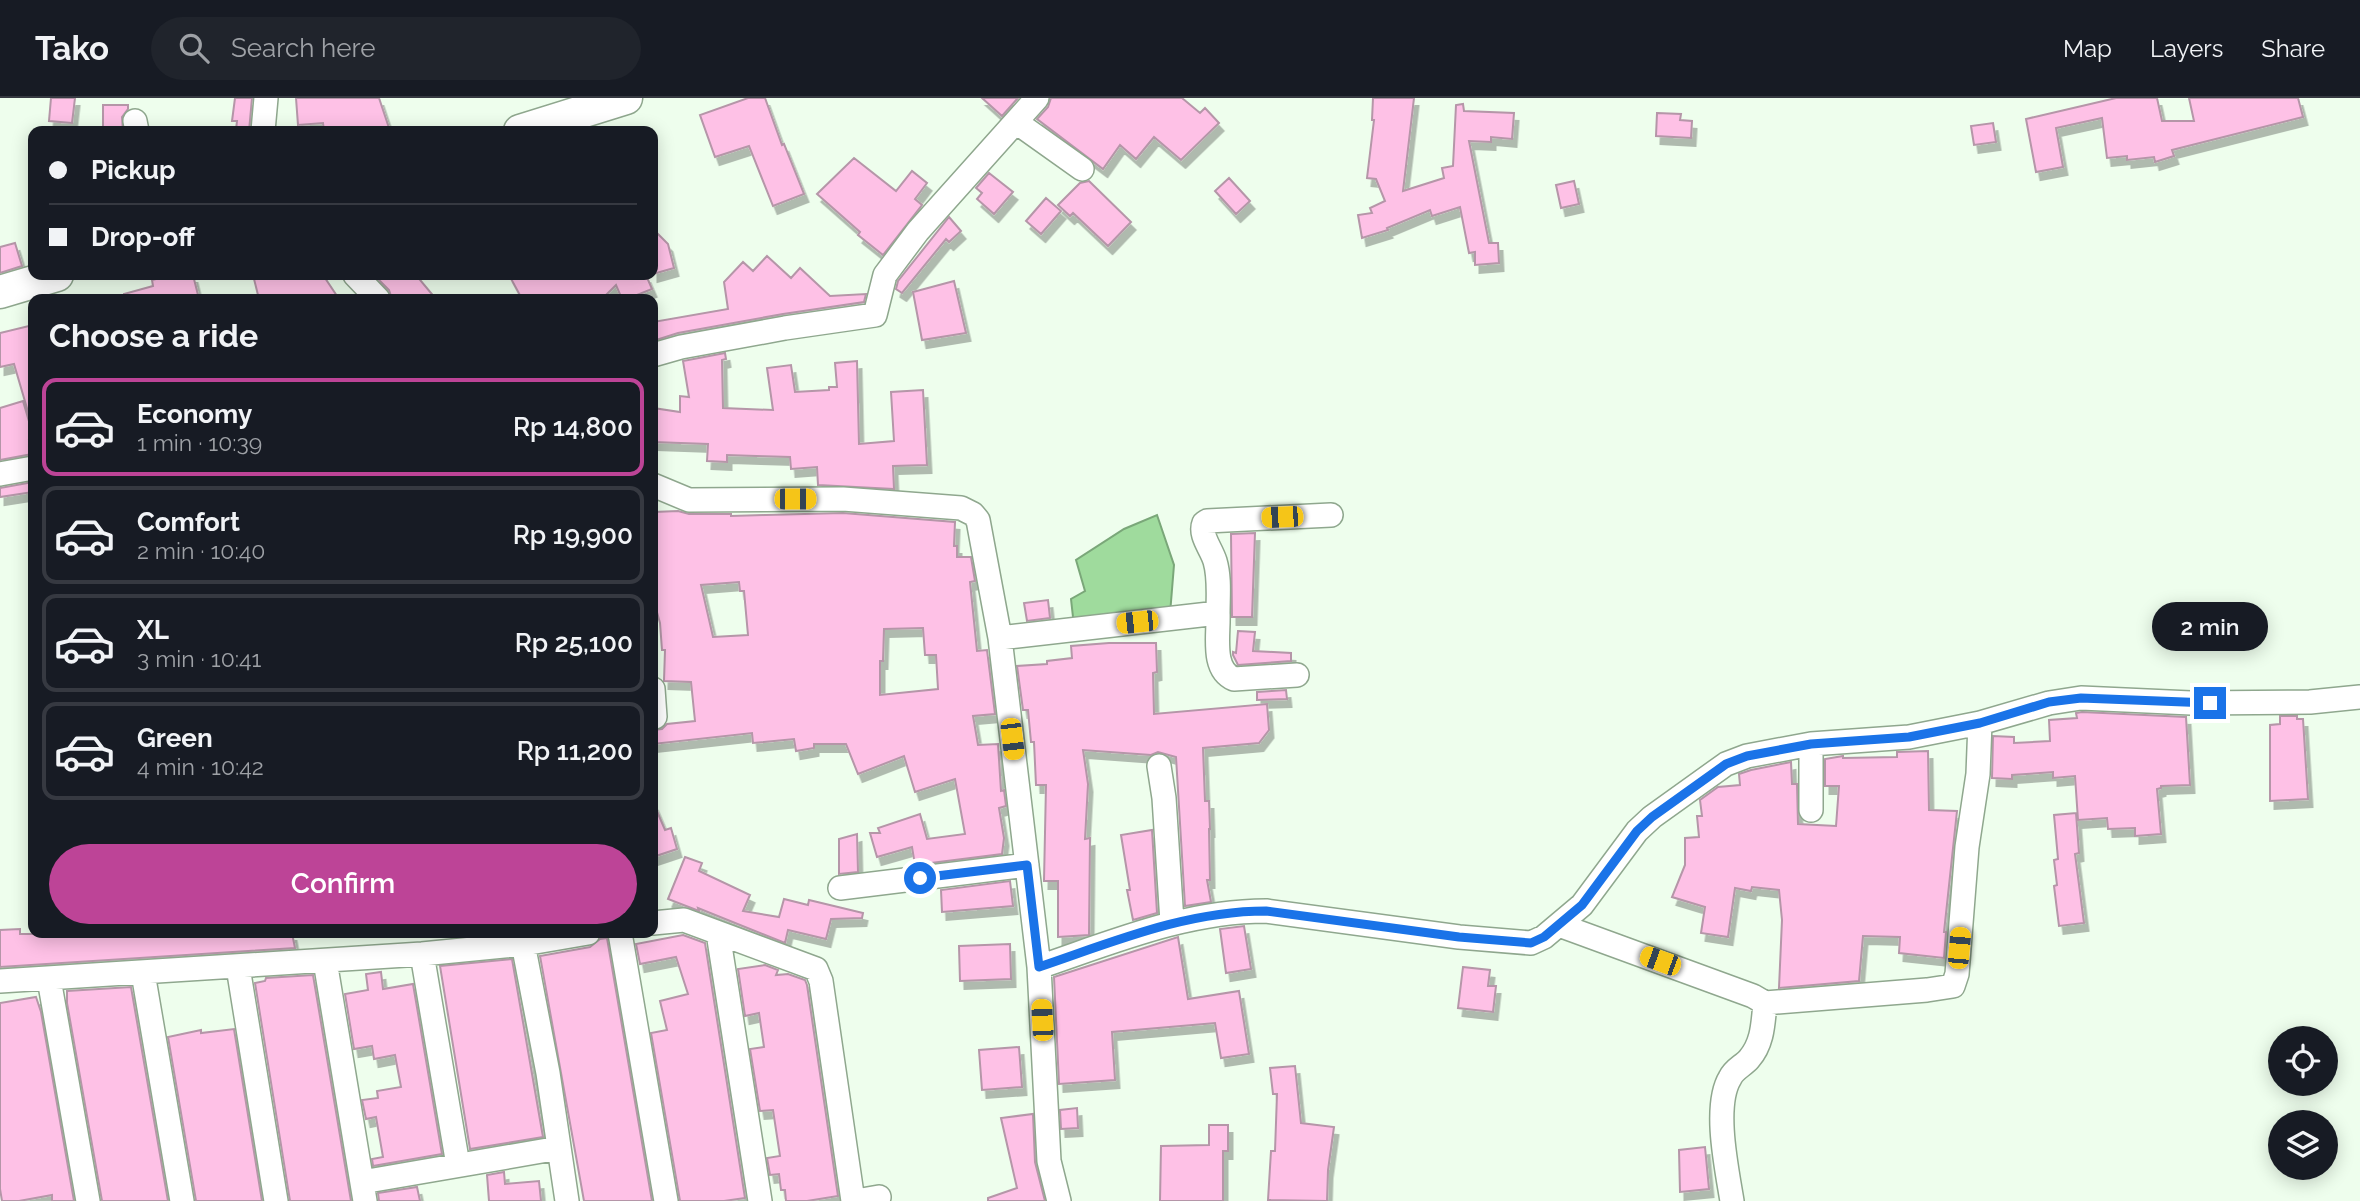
<!DOCTYPE html>
<html lang="en">
<head>
<meta charset="utf-8">
<style>
	:root { --surface:#171b24; --page:#20242c; --text:#f1f3f6; --muted:#9ea1a6; --line:#363941; --accent:#bd4497 }
	body { margin:0; font-family:Raleway,sans-serif; background:var(--page); color:var(--text); height:100vh; display:flex; flex-direction:column; font-size:26px; white-space:nowrap }
	* { box-sizing:border-box; margin:0 }
	p { font-size:23px; color:var(--muted) }
	.icon { flex:none; width:38px; height:38px; fill:none; stroke:currentColor; stroke-width:2; stroke-linecap:round; stroke-linejoin:round }
	.map { position:relative; flex:1; overflow:hidden }
	.sheet { position:absolute; left:28px; top:196px; width:630px; height:644px; display:flex; flex-direction:column; background:var(--surface); border-radius:14px; box-shadow:0 4px 18px #0003 }
	.sheet>* { flex:none }
	.banner { position:absolute; left:28px; top:28px; width:630px; height:154px; border-radius:14px; box-shadow:0 4px 18px #0003; display:grid; align-content:center; height:154px; padding:0 21px; background:var(--surface) }
	.buttons { position:absolute; left:2268px; top:928px; display:grid; gap:14px }
	.buttons a { display:grid; place-items:center; width:70px; height:70px; border-radius:50%; background:var(--surface); box-shadow:0 4px 18px #0003; font-size:35px }
	.end { position:absolute; width:32px; height:32px; margin:-16px; border:9px solid #1a73e8; background:#fff; box-shadow:0 0 0 4px #fff }
	.from { border-radius:50% }
	.bubble { position:absolute; height:49px; border-radius:24px; background:var(--surface); box-shadow:0 4px 18px #0003; font-size:23px; font-weight:600; line-height:49px; text-align:center }
	.car { position:absolute; width:21px; height:42px; margin:-21px -10px; border-radius:9px; box-shadow:0 0 5px 2px #0007; background:linear-gradient(#f5c518 24%,#345 0 40%,#f5c518 0 76%,#345 0 86%,#f5c518 0) }
	.banner b { display:flex; align-items:center; gap:24px; height:66px; font-size:26px }
	.banner b+b { border-top:2px solid var(--line) }
	.banner i { width:18px; height:18px; background:var(--text) }
	ul { padding:0; list-style:none }
	li { display:flex; align-items:center; gap:21px; height:98px; margin:0 14px 10px; padding:0 7px; border:4px solid var(--line); border-radius:14px }
	li div { flex:1 }
	li b { display:block; font-size:26px }
	li em { font-style:normal; font-weight:600 }
	li.active { border-color:var(--accent) }
	li>.icon { width:63px; height:63px; stroke-width:1.5 }
	h2 { padding:0 21px; font-size:32px; line-height:84px }
	.cta { display:flex; gap:14px; margin-top:auto; padding:14px 21px }
	.cta a { flex:1; height:80px; border-radius:42px; background:var(--accent); color:#fff; font-size:28px; font-weight:600; line-height:80px; text-align:center }
	header { display:flex; align-items:center; gap:42px; box-sizing:border-box; height:98px; padding:0 35px; background:var(--surface); border-bottom:2px solid var(--line) }
	header strong { font-size:33px }
	nav { display:flex; gap:38px; margin-inline-start:auto; font-size:24px }
	.search { width:490px; height:63px; background:var(--page); display:flex; align-items:center; gap:18px; box-sizing:border-box; padding:0 24px; border-radius:38px; color:var(--muted); font-size:26px }
	.map>svg:first-child { display:block }
	.water { fill:#9fdb9d; stroke:#7aa779; stroke-width:2 }
	.building { fill:#fec1e6; stroke:#b596a8; stroke-width:2; fill-rule:evenodd; filter:url(#shadow) }
	.lines { fill:none; stroke-linecap:round; stroke-linejoin:round }
	.street-casing { stroke:#8fa78e; stroke-width:26 }
	.secondary-casing { stroke:#8fa78e; stroke-width:35 }
	.street { stroke:#fff; stroke-width:23 }
	.secondary { stroke:#fff; stroke-width:32 }
	.route { stroke:#1a73e8; stroke-width:9 }
</style>
</head>
<body>
<header>
<strong>Tako</strong>
<div class="search"><svg class="icon" aria-label="search" viewBox="0 0 24 24"><circle cx="10" cy="10" r="6"/><path d="M15 15l6 6"/></svg>Search here</div>
<nav><a>Map</a><a>Layers</a><a>Share</a></nav>
</header>
<div class="map">
<svg width="2360" height="1103" viewBox="0 0 2360 1103">
	<defs>
		<filter id="shadow"><feDropShadow dx="4.5" dy="8" stdDeviation="0" flood-color="#0004"/></filter>
	</defs>
	<rect width="100%" height="100%" fill="#eefeed"/>
	<path class="water" d="M1157,417L1174,467L1170,516L1074,528L1071,501L1085,493L1076,462L1124,431Z"/>
	<path class="building" d="M51,0H75L72,25L49,23Z
		M235,0H252L249,33H236L237,23H232Z
		M296,0H379L390,33H324L323,25L298,27Z
		M748,0H765L782,47L784,46L804,96L773,108L749,48L715,59L700,17Z
		M982,0H1018L1002,18Z
		M1051,0H1182L1200,15L1205,10L1219,25L1181,62L1154,39L1136,61L1120,47L1103,71L1037,21L1048,9Z
		M1373,0H1414L1403,93L1444,80L1442,70L1453,68L1456,7L1463,6L1464,13L1514,15L1512,41L1491,39V44L1469,43L1489,145H1498L1499,165L1475,167V154L1469,155L1460,109L1432,118L1430,112L1387,130L1388,132L1362,140L1358,117L1372,115L1370,110L1385,103L1376,81L1367,80L1374,22H1372Z
		M2116,0H2157L2162,23H2194L2189,0H2298L2303,19L2172,52L2174,58L2155,64L2154,59L2127,62V58L2107,60L2102,20L2056,30L2063,69L2036,74L2026,21Z
		M103,7H128V11L122,19L123,33H103Z
		M1657,15L1681,16L1680,22L1692,23L1691,40L1656,38Z
		M1993,25L1996,44L1974,47L1971,28Z
		M854,60L896,93L912,73L927,85L915,101L922,107L883,157L858,137L860,134L817,96Z
		M989,75L1013,94L994,116L977,101L982,95L976,90Z
		M1229,80L1250,103L1236,116L1215,93Z
		M1089,83L1131,124L1108,148L1073,115L1070,118L1058,107L1080,85Z
		M1574,83L1579,106L1561,110L1556,87Z
		M1046,100L1061,113L1041,136L1026,123Z
		M949,119L961,133L949,144L946,141L902,195L896,191L898,183Z
		M653,131L668,146L674,170L653,176Z
		M15,145L22,168L0,175V149Z
		M767,158L791,180L800,170L830,198L866,196L864,204L783,216L678,235L653,243V224L728,211L724,184L743,164L753,173Z
		M172,177H193L199,201H124V196L153,188L152,182Z
		M253,177H323L339,201H259Z
		M374,177H416L436,201H392L389,192Z
		M509,177H646L652,191L627,201H622L616,187L602,201H522Z
		M954,183L966,235L922,242L913,194Z
		M33,227V317H29L14,266L0,269V235Z
		M725,255L726,261L722,262L723,310L773,312L767,270L791,267L795,294L829,292V289H837L835,265L857,263L859,346L894,343L891,294L923,292L927,367L893,368L894,391L818,387L817,369L791,371L790,359L727,357V364L707,363L708,346L653,344V310L680,314V298L689,299L683,263Z
		M23,303L33,337V341L29,342L32,356L0,362V310Z
		M33,384V394L0,399V390Z
		M678,413L689,416H731V418L843,415L955,424L954,448H957V459H971L975,483L970,484L977,553L987,552L995,616L973,618L978,647L998,646L1001,693L1004,692L1006,708L999,710L1004,740L1002,756L915,767L912,749L877,759L870,735H880L878,730L920,716L927,741L965,736L955,681L915,694L904,658L858,676L846,646H814V650L796,653L794,641L753,645L752,635L653,646V632L662,631L667,626L695,623L691,584L664,583L665,552H662L660,525L653,500V474H655L653,449L656,448L654,414ZM739,484L740,493H744L748,537L713,539L701,487ZM923,530L925,557H936L938,591L880,597V563H883L884,531Z
		M1255,435L1252,519H1232L1231,436Z
		M1048,502L1050,520L1027,523L1024,505Z
		M1238,533L1255,534L1253,553L1291,555V563L1238,567L1233,557V554L1236,555Z
		M1109,545H1156L1157,574L1153,575L1154,616L1267,606L1269,632L1259,645L1203,650L1205,703H1209L1210,731H1209L1210,782H1207L1211,804L1185,808L1176,659L1158,654L1151,657L1083,652L1088,686L1085,741L1090,740L1089,837L1058,839V783H1044L1046,687H1036L1034,644H1031L1028,612H1023L1017,568L1047,566V563L1072,560L1071,548Z
		M1286,592L1287,601L1257,602V594Z
		M2082,614L2186,619L2190,687L2161,688V690L2157,691L2161,736L2135,738V730L2108,731L2107,720L2078,722L2075,678L2053,680V674L2012,677V681L1992,680L1993,638L2014,639V645L2050,643L2049,622L2077,620L2076,615Z
		M2280,618H2297V621H2303L2308,701L2270,703V627L2280,626Z
		M1928,653L1929,712L1957,713L1944,834H1946L1944,860L1899,855L1900,839L1863,838L1859,883L1779,890L1782,822L1779,792L1752,789L1751,793L1735,790L1728,839L1701,835L1705,809L1672,799L1685,767V740L1699,739L1697,718H1702L1700,702L1718,689L1740,687L1739,676L1751,672L1791,664L1792,686H1797L1798,726L1836,728L1839,688H1825V661L1843,658V660L1897,659V654Z
		M653,704L665,732L671,730L677,751L653,759Z
		M2076,715L2079,755L2075,756L2084,825L2059,828L2054,788L2057,787L2054,762L2058,761L2054,717Z
		M1152,732L1157,815L1133,822L1127,792H1130L1121,737Z
		M857,736L858,774L839,776V741Z
		M685,759L702,765L699,773L750,797L743,813L779,819L784,801L808,807L809,802L863,815L862,820L831,821L826,841L788,832L785,845L698,810L699,813L668,801Z
		M1010,783L1013,808L942,814L941,792Z
		M1244,828L1251,871L1226,875L1220,831Z
		M20,831V836L292,835L295,850L0,869V832Z
		M683,837L705,845L745,1100L724,1103H680L651,935L667,932L660,903L688,896L676,859L640,866L636,846Z
		M1178,839L1188,901L1239,893L1249,956L1221,960L1215,925L1112,934L1115,982L1059,986L1054,879Z
		M607,840L652,1103H584L540,858L590,849L600,841Z
		M1010,846L1011,881L960,883L959,848Z
		M512,861L543,1039L470,1051L440,868Z
		M765,867L778,872L776,877L788,876L805,882L807,887L838,1098L807,1103H786L785,1092H781L779,1076L770,1077L767,1060L780,1058L773,1012L760,1013L750,951L764,949L759,915L745,918L738,871Z
		M1463,869L1490,872L1488,888H1496L1493,914L1458,910Z
		M381,874L383,891L413,886L442,1056L373,1068L372,1061L383,1059L376,1019L366,1021L362,1002L378,1000L377,993L401,989L395,957L374,961L372,948L354,951L345,896L368,892L366,876Z
		M313,877L351,1103H290L255,885L265,883L266,880Z
		M131,889L168,1103H102L67,905V893Z
		M36,899L41,914L74,1103H52V1097L19,1103H2L0,1091V905Z
		M234,931L262,1103H196L168,939L201,932V935Z
		M1019,949L1022,989L982,992L979,952Z
		M1295,968L1301,1025L1334,1029L1328,1072L1327,1103L1268,1102L1271,1053H1275L1277,996H1273L1270,970Z
		M1077,1010L1078,1030L1061,1031L1060,1012Z
		M1033,1016L1035,1064L1045,1103H988V1100L1017,1090L1001,1020Z
		M1209,1027H1228V1053H1223V1103H1160L1161,1048L1209,1047Z
		M1705,1049L1709,1091L1680,1094L1679,1052Z
		M504,1074L505,1086L539,1083L541,1103H489L487,1077Z
		M417,1089L420,1103H379L378,1095Z"/>
	<g class="lines">
		<g class="street-casing">
			<path id="street" d="M135,23L137,33
				M1016,24L1082,71
				M263,33L266,0
				M355,177L378,201
				M653,257L681,249L785,230L875,217L885,177L918,133L1037,0
				M0,376L33,370
				M653,387L689,402L843,401L961,410L973,416L978,422L1000,540L1039,869C1113,844 1186,813 1266,813L1459,839L1531,845L1544,839L1582,807L1637,733L1652,719L1726,666L1747,658L1811,646L1909,639L1980,625L2049,605L2081,600L2191,605L2310,604L2360,599
				M1218,515C1218,498 1220,480 1215,463C1211,450 1199,437 1204,425L1207,423L1331,417
				M1000,540L1218,515C1219,537 1211,571 1234,581L1297,577
				M653,591L655,619
				M1811,646V712
				M1159,668L1164,700L1172,824
				M840,790L1027,767
				M653,825L684,822L816,871L821,883L853,1103
				M1559,827L1753,898L1765,905C1763,925 1763,945 1749,961C1743,968 1734,971 1730,980C1713,1008 1727,1072 1732,1103
				M521,835L548,975L567,1103
				M620,835L666,1103
				M718,835L760,1103
				M422,856L458,1067
				M325,863L365,1103
				M238,869L276,1103
				M1039,869L1049,1063L1059,1103
				M143,875L182,1103
				M49,881L88,1103
				M0,883L422,856L524,846L588,835
				M1765,905L1927,892L1953,888L1957,876L1967,749L1978,676L1980,625
				M362,1084L559,1050
				M856,1103L879,1099"/>
		</g>
		<g class="secondary-casing">
			<path id="secondary" d="M520,33L626,0
				M0,194L57,177"/>
		</g>
		<use href="#street" class="street"/>
		<use href="#secondary" class="secondary"/>
	</g>
	<g class="lines">
		<path class="route" d="M920,780L1027,767L1039,869C1113,844 1186,813 1266,813L1459,839L1531,845L1544,839L1582,807L1637,733L1652,719L1726,666L1747,658L1811,646L1909,639L1980,625L2049,604L2081,600L2210,605"/>
	</g>
</svg>
<div class="buttons">
<a><svg class="icon" aria-label="locate" viewBox="0 0 24 24"><circle cx="12" cy="12" r="6"/><path d="M12 2v4M12 18v4M2 12h4M18 12h4"/></svg></a>
<a><svg class="icon" aria-label="layers" viewBox="0 0 24 24"><path d="M12 4l9 5-9 5-9-5zM3 14l9 5 9-5"/></svg></a>
</div>
<i class="end from" style="left:920px;top:780px"></i>
<i class="end" style="left:2210px;top:605px"></i>
<div class="bubble" style="left:2152px;top:504px;width:116px">2 min</div>
<i class="car" style="left:795px;top:401px;rotate:90deg"></i>
<i class="car" style="left:1282px;top:419px;rotate:268deg"></i>
<i class="car" style="left:1137px;top:524px;rotate:264deg"></i>
<i class="car" style="left:1012px;top:641px;rotate:173deg"></i>
<i class="car" style="left:1959px;top:850px;rotate:5deg"></i>
<i class="car" style="left:1660px;top:863px;rotate:290deg"></i>
<i class="car" style="left:1042px;top:922px;rotate:357deg"></i>
<div class="banner">
<b><i class="from"></i>Pickup</b>
<b><i></i>Drop-off</b>
</div>
<section class="sheet">
<h2>Choose a ride</h2>
<ul>
<li class="active"><svg class="icon" aria-label="car" viewBox="0 0 24 24"><path d="M5 17H2v-5l4-1 3-4h7l3 4 3 1v5h-3M9 17h6M6 11h13"/><circle cx="7" cy="17" r="2"/><circle cx="17" cy="17" r="2"/></svg><div><b>Economy</b><p>1 min · 10:39</p></div><em>Rp 14,800</em></li>
<li><svg class="icon" aria-label="car" viewBox="0 0 24 24"><path d="M5 17H2v-5l4-1 3-4h7l3 4 3 1v5h-3M9 17h6M6 11h13"/><circle cx="7" cy="17" r="2"/><circle cx="17" cy="17" r="2"/></svg><div><b>Comfort</b><p>2 min · 10:40</p></div><em>Rp 19,900</em></li>
<li><svg class="icon" aria-label="car" viewBox="0 0 24 24"><path d="M5 17H2v-5l4-1 3-4h7l3 4 3 1v5h-3M9 17h6M6 11h13"/><circle cx="7" cy="17" r="2"/><circle cx="17" cy="17" r="2"/></svg><div><b>XL</b><p>3 min · 10:41</p></div><em>Rp 25,100</em></li>
<li><svg class="icon" aria-label="car" viewBox="0 0 24 24"><path d="M5 17H2v-5l4-1 3-4h7l3 4 3 1v5h-3M9 17h6M6 11h13"/><circle cx="7" cy="17" r="2"/><circle cx="17" cy="17" r="2"/></svg><div><b>Green</b><p>4 min · 10:42</p></div><em>Rp 11,200</em></li>
</ul>
<div class="cta"><a>Confirm</a></div>
</section>
</div>
</body>
</html>
